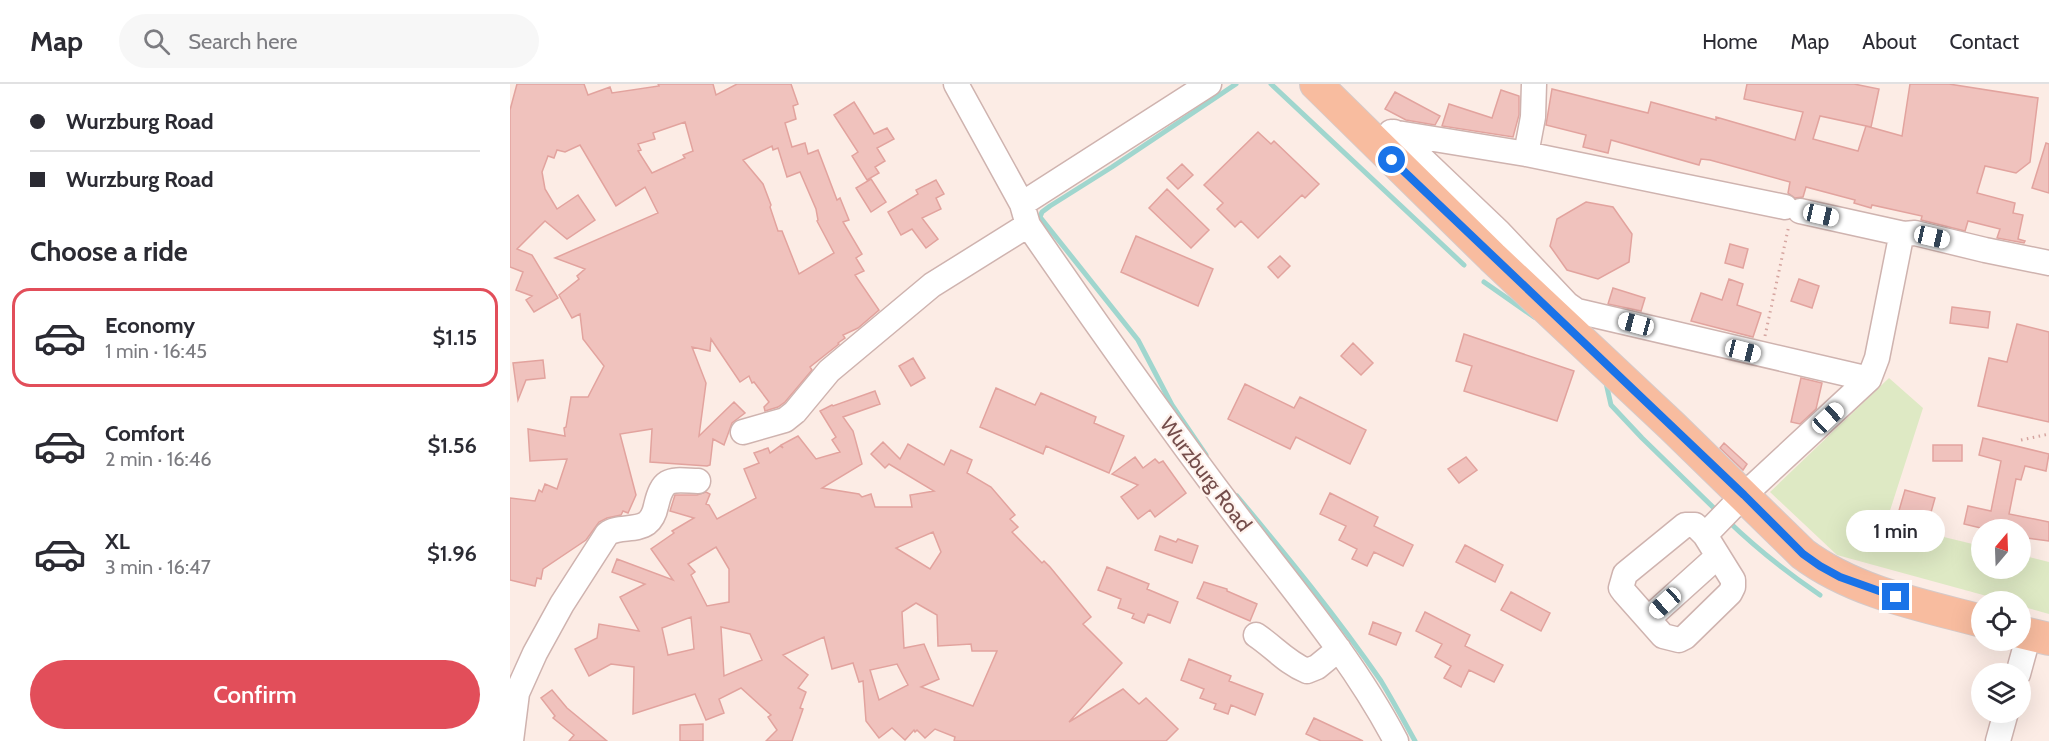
<!DOCTYPE html>
<html lang="en">
<head>
<meta charset="utf-8">
<style>
	:root { --surface:#fff; --page:#f7f7f7; --text:#2b2b33; --muted:#7c7c81; --line:#e1e1e2; --accent:#e24e5a }
	body { margin:0; font-family:Cabin,sans-serif; background:var(--page); color:var(--text); height:100vh; display:flex; flex-direction:column; font-size:22px; white-space:nowrap }
	* { box-sizing:border-box; margin:0 }
	p { font-size:20px; color:var(--muted) }
	.icon { flex:none; width:33px; height:33px; fill:none; stroke:currentColor; stroke-width:2; stroke-linecap:round; stroke-linejoin:round }
	.map { position:relative; flex:1; overflow:hidden }
	.drawer { display:flex; flex-direction:column; background:var(--surface); width:510px }
	.drawer>* { flex:none }
	.banner { display:grid; align-content:center; height:132px; padding:0 30px; background:var(--surface) }
	.needle { width:39px; rotate:19deg }
	.buttons { position:absolute; left:1461px; top:435px; display:grid; gap:12px }
	.buttons a { display:grid; place-items:center; width:60px; height:60px; border-radius:50%; background:var(--surface); box-shadow:0 6px 24px #0002; font-size:30px }
	.end { position:absolute; width:27px; height:27px; margin:-14px; border:8px solid #1a73e8; background:#fff; box-shadow:0 0 0 3px #fff }
	.from { border-radius:50% }
	.bubble { position:absolute; height:42px; border-radius:21px; background:var(--surface); box-shadow:0 6px 24px #0002; font-size:20px; font-weight:600; line-height:42px; text-align:center }
	.car { position:absolute; width:18px; height:36px; margin:-18px -9px; border-radius:8px; box-shadow:0 0 4px 2px #0007; background:linear-gradient(#fff 24%,#345 0 40%,#fff 0 76%,#345 0 86%,#fff 0) }
	.banner b { display:flex; align-items:center; gap:21px; height:57px; font-size:22px }
	.banner b+b { border-top:2px solid var(--line) }
	.banner i { width:15px; height:15px; background:var(--text) }
	ul { padding:0; list-style:none }
	li { display:flex; align-items:center; gap:18px; height:99px; margin:0 12px 9px; padding:0 18px; border:3px solid transparent; border-radius:18px }
	li div { flex:1 }
	li b { display:block; font-size:22px }
	li em { font-style:normal; font-weight:600 }
	li.on { border-color:var(--accent) }
	li>.icon { width:54px; height:54px; stroke-width:1.5 }
	h2 { padding:0 30px; font-size:27px; line-height:72px }
	.action { display:flex; gap:12px; margin-top:auto; padding:12px 30px }
	.action a { flex:1; height:69px; border-radius:36px; background:var(--accent); color:#fff; font-size:24px; font-weight:600; line-height:69px; text-align:center }
	header { display:flex; align-items:center; gap:36px; box-sizing:border-box; height:84px; padding:0 30px; background:var(--surface); border-bottom:2px solid var(--line) }
	header strong { font-size:28px }
	nav { display:flex; gap:33px; margin-inline-start:auto; font-size:21px }
	.search { width:420px; height:54px; background:var(--page); display:flex; align-items:center; gap:15px; box-sizing:border-box; padding:0 21px; border-radius:33px; color:var(--muted); font-size:22px }
	main { display:flex; flex:1; min-height:0 }
	.map>svg:first-child { display:block }
	.green { fill:#dee9c4 }
	.lines { fill:none; stroke-linecap:round; stroke-linejoin:round }
	.stream { stroke:#a0d6ce; stroke-width:5 }
	.building { fill:#f0c2bd; stroke:#e2a39e; stroke-width:1.5; fill-rule:evenodd }
	.minor-casing { stroke:#cfb3af; stroke-width:27 }
	.major-casing { stroke:#d5cac9; stroke-width:34 }
	.path { stroke:#d5a5a0; stroke-width:3; stroke-dasharray:1.5 4.5; stroke-linecap:butt }
	.minor { stroke:#fff; stroke-width:24 }
	.major { stroke:#f8bc9f; stroke-width:32 }
	.route { stroke:#1a73e8; stroke-width:8 }
	.labels { text-anchor:middle; dominant-baseline:central; stroke-width:4.5; stroke-linejoin:round; paint-order:stroke }
	.street-label { font-size:21px; fill:#744d4b; stroke:#fef1eb }
</style>
</head>
<body>
<header>
<strong>Map</strong>
<div class="search"><svg class="icon" aria-label="search" viewBox="0 0 24 24"><circle cx="10" cy="10" r="6"/><path d="M15 15l6 6"/></svg>Search here</div>
<nav><a>Home</a><a>Map</a><a>About</a><a>Contact</a></nav>
</header>
<main>
<section class="drawer">
<div class="banner">
<b><i class="from"></i>Wurzburg Road</b>
<b><i></i>Wurzburg Road</b>
</div>
<h2>Choose a ride</h2>
<ul>
<li class="on"><svg class="icon" aria-label="car" viewBox="0 0 24 24"><path d="M5 17H2v-5l4-1 3-4h7l3 4 3 1v5h-3M9 17h6M6 11h13"/><circle cx="7" cy="17" r="2"/><circle cx="17" cy="17" r="2"/></svg><div><b>Economy</b><p>1 min · 16:45</p></div><em>$1.15</em></li>
<li><svg class="icon" aria-label="car" viewBox="0 0 24 24"><path d="M5 17H2v-5l4-1 3-4h7l3 4 3 1v5h-3M9 17h6M6 11h13"/><circle cx="7" cy="17" r="2"/><circle cx="17" cy="17" r="2"/></svg><div><b>Comfort</b><p>2 min · 16:46</p></div><em>$1.56</em></li>
<li><svg class="icon" aria-label="car" viewBox="0 0 24 24"><path d="M5 17H2v-5l4-1 3-4h7l3 4 3 1v5h-3M9 17h6M6 11h13"/><circle cx="7" cy="17" r="2"/><circle cx="17" cy="17" r="2"/></svg><div><b>XL</b><p>3 min · 16:47</p></div><em>$1.96</em></li>
</ul>
<div class="action"><a>Confirm</a></div>
</section>
<div class="map">
<svg width="1539" height="657" viewBox="0 0 1539 657">
	<rect width="100%" height="100%" fill="#fcece5"/>
	<path class="green" d="M1379,294L1413,324L1376,439L1471,462L1472,484H1510L1511,471L1539,478V530L1511,522L1510,518L1495,517L1327,471L1260,408Z"/>
	<g class="lines">
		<path class="stream" d="M761,0L954,181
			M974,198L1024,233
			M1096,299L1101,321L1132,354L1208,428
			M696,371L662,321L628,256L530,133L532,128L540,122L602,83L726,0
			M727,412C777,472 827,533 871,597C883,617 894,637 905,657
			M1217,436C1246,464 1276,488 1310,511"/>
	</g>
	<path class="building" d="M7,0H74L78,11L100,3L102,9L149,2L148,0H203L206,11L227,0H281L288,20L283,22L286,35L275,39L282,63L295,59L298,70L308,66L327,116L330,114L339,136L333,138L352,170L346,174L354,187L345,191L369,226L348,244L333,251L335,254L328,259L329,260L300,283L302,286L275,318L268,323L255,327L254,323L259,318L244,298L242,299L239,292L230,298L201,255L200,267L182,263L196,299L189,352L224,318L235,329L222,339L214,361L203,355L200,381L197,382L140,378L142,345L110,350L126,411L118,429L113,427L111,431L97,434L89,438L76,456L33,485L31,495L27,494L25,502L0,496V414L25,417L29,406L32,408L35,400L47,405L57,375L20,377L18,345L55,352L54,344L56,343L61,313H78L94,282L73,255L70,230L62,234L49,211L69,195L67,192L75,185L45,174L148,129L135,103L106,122L70,61L55,68L47,66L44,74L38,72L32,88L35,105L47,125L68,111L85,136L57,155L35,137L7,165L22,171L48,214L24,228L16,216L22,212L6,206L13,188L0,183V26ZM175,38L183,67L173,71L175,74L142,89L128,67L131,66L128,60L145,55L143,49ZM262,62L263,66L268,64L277,93L290,88L306,125L308,136L307,137L324,169L289,190L272,147H268L260,123L261,121L253,100L233,76Z
		M1237,0H1344L1369,5L1361,43L1310,32L1303,55L1348,67L1356,42L1392,52L1400,0H1439L1528,14L1520,78L1506,89L1475,82L1467,109L1505,119L1503,129L1513,131L1508,155L1515,157L1514,159L1487,154L1490,145L1458,137L1455,147L1411,136L1412,132L1362,121L1361,124L1344,119L1345,116L1296,103L1293,113L1285,114L1278,109L1280,98L1200,76L1191,75L1189,81L1101,56L1098,69L1073,63L1076,51L1036,41L1042,5L1138,29L1141,18L1206,36V33L1285,56L1293,28L1234,15Z
		M991,6L1009,12V31L1003,53L932,42L939,20L982,34Z
		M885,8L930,32L925,41L896,36L875,25Z
		M344,18L364,50L377,44L384,55L367,64L375,77L365,83L369,89L357,96L342,72L348,68L324,31Z
		M748,48L761,60L764,57L809,100L795,114L792,111L748,154L731,137L725,143L707,125L713,119L694,101Z
		M1536,59L1539,60V109L1522,104Z
		M672,80L683,91L668,105L657,94Z
		M361,95L376,118L361,128L346,104Z
		M426,96L434,110L426,114L431,125L412,134L428,155L416,164L402,145L391,151L378,128L408,110L406,106Z
		M657,105L699,146L681,164L639,124Z
		M1076,118L1103,123L1122,150L1119,178L1088,195L1057,186L1040,162L1047,135Z
		M626,152L703,185L688,222L611,188Z
		M1220,160L1238,165L1233,184L1215,179Z
		M770,172L780,182L768,194L758,183Z
		M1219,195L1233,200L1227,221L1251,229L1243,253L1181,237L1191,209L1212,216Z
		M1289,195L1309,202L1302,224L1281,217Z
		M1103,204L1135,214L1131,227L1098,220Z
		M1442,223L1480,228L1478,244L1440,239Z
		M1507,240L1539,248V338L1468,322L1479,274L1497,278Z
		M954,250L1064,287L1047,337L954,307L962,282L946,277Z
		M843,259L863,279L851,291L831,272Z
		M403,274L415,294L401,302L389,282Z
		M33,276L35,294L16,296L8,316L3,279Z
		M1291,294L1312,299L1306,325L1290,340L1281,338Z
		M735,300L784,324L790,313L856,346L840,380L786,353L780,365L718,335Z
		M486,304L525,321L531,309L586,333L584,339L614,352L599,389L536,362L533,370L470,343Z
		M365,307L370,320L333,333L343,347L352,380L312,404L349,410L352,413L361,410L365,423H402L400,411L424,407L379,380L375,384L361,370L373,358L390,375L398,360L434,381L441,366L462,376L457,389L481,403L505,431L500,435L508,443L502,448L532,479L534,477L540,483L581,533L573,540L612,579L559,638L613,605L629,620L636,614L668,645L656,657H444L445,653L425,645L415,654L407,646L405,648L404,646L395,656L382,644L369,654L356,637L353,597L349,598L343,579L322,585L314,553L273,571L298,591L288,604L296,608L290,624L293,625L282,657H256L267,646L258,633L261,631L231,604L209,615L214,629L196,636L185,610L123,630L124,583L101,580L79,592L65,565L87,554L89,540L129,547L110,513L135,500L102,488L107,475L163,496L141,465L164,449L162,447L184,434L160,427L165,411H187L196,408L200,410L196,420L199,421L207,435L246,414L234,385L249,379L244,369L258,364L260,369L270,362L273,364L271,361L288,352L306,375L330,368L322,356L326,353L310,327L322,321L323,322ZM423,448L431,468L420,485L386,464ZM206,463L219,485V518L197,522L181,491L185,488L178,480ZM406,519L427,531L428,562L461,560L462,567H487L463,622L411,603L429,595L414,560L394,564L392,528ZM181,533L184,565L158,571L152,544ZM211,543L240,550L252,576L214,592ZM387,580L398,601L369,616L360,586Z
		M1473,354L1539,370L1536,387L1515,382L1511,396L1506,395L1499,430L1539,438V457L1510,453V446H1479L1454,440L1458,422L1481,427L1491,377L1469,371Z
		M1214,359L1237,380L1233,386L1210,364Z
		M1423,361H1452V377H1423Z
		M625,373L633,384L645,375L649,379L653,377L676,409L645,433L640,426L628,435L611,413L628,401L602,390Z
		M956,373L967,386L949,399L938,385Z
		M1395,406L1425,414L1418,439L1388,430Z
		M820,409L868,433L864,442L903,461L893,482L864,468L857,482L842,475L847,465L829,456L836,442L810,430Z
		M650,452L666,458L668,455L688,462L682,479L645,466Z
		M955,461L993,481L985,498L946,478Z
		M597,483L639,500L637,505L668,518L660,539L638,530L634,539L622,534L624,530L608,524L611,515L588,506Z
		M694,498L717,505V507L747,520L740,537L687,514Z
		M1001,508L1040,529L1031,547L991,526Z
		M915,528L960,551L955,562L993,581L984,598L959,586L951,603L934,594L941,582L925,573L932,560L906,547Z
		M863,538L891,549L886,561L859,550Z
		M679,575L721,592L719,597L753,610L745,631L721,621L718,630L704,625L706,620L690,614L694,605L671,596Z
		M42,606L57,624L97,657H59L64,651L43,634L45,632L31,614Z
		M804,634L853,657H811L796,650Z
		M193,640V657H170V641Z"/>
	<g class="lines">
		<g class="minor-casing">
			<path id="minor" d="M446,0L512,120L518,141C585,238 652,333 723,427C779,501 842,573 886,657
				M881,48L1016,70L1275,123
				M884,48L989,148L1057,220L1067,227L1359,295
				M1016,70L1023,33L1024,0
				M512,120L699,0
				M1290,127L1394,150
				M233,348L275,336L285,328L319,287L422,201L518,141
				M1195,451L1223,496V503L1220,509L1175,553L1169,556L1153,552L1114,508L1111,504L1115,490L1175,441H1185L1195,451L1234,411L1359,295L1367,274L1390,158L1394,150L1405,149L1475,166L1539,179
				M1138,535L1208,472
				M746,551C764,563 777,579 797,587L807,583L829,565
				M1508,590L1519,550
				M1,657L7,609L25,569L52,520L97,450C107,442 126,447 137,439C142,435 145,427 146,422C153,392 161,396 188,397
				M1488,657L1496,628"/>
		</g>
		<g class="major-casing">
			<path id="major" d="M806,0L982,173L1162,342L1293,470C1344,508 1411,521 1472,537
				M1510,548L1539,555"/>
		</g>
		<path class="path" d="M1255,252L1279,141
			M1511,356L1539,350"/>
		<use href="#minor" class="minor"/>
		<use href="#major" class="major"/>
	</g>
	<g class="lines">
		<path class="route" d="M882,76L1234,411L1293,470L1310,482L1330,493L1386,513"/>
	</g>
	<g class="labels">
		<g class="street-label">
			<text transform="translate(696 390) rotate(53)">Wurzburg Road</text>
		</g>
	</g>
</svg>
<div class="buttons">
<a><svg class="needle" viewBox="-14 -14 28 28"><path d="M0-13l5 13h-10z" fill="#e53935"/><path d="M0 13l5-13h-10z" fill="#7c7c81"/></svg></a>
<a><svg class="icon" aria-label="locate" viewBox="0 0 24 24"><circle cx="12" cy="12" r="6"/><path d="M12 2v4M12 18v4M2 12h4M18 12h4"/></svg></a>
<a><svg class="icon" aria-label="layers" viewBox="0 0 24 24"><path d="M12 4l9 5-9 5-9-5zM3 14l9 5 9-5"/></svg></a>
</div>
<i class="end from" style="left:882px;top:76px"></i>
<i class="end" style="left:1386px;top:513px"></i>
<div class="bubble" style="left:1336px;top:426px;width:99px">1 min</div>
<i class="car" style="left:1311px;top:131px;rotate:103deg"></i>
<i class="car" style="left:1422px;top:153px;rotate:103deg"></i>
<i class="car" style="left:1126px;top:240px;rotate:285deg"></i>
<i class="car" style="left:1233px;top:267px;rotate:104deg"></i>
<i class="car" style="left:1318px;top:334px;rotate:47deg"></i>
<i class="car" style="left:1155px;top:519px;rotate:228deg"></i>
</div>
</main>
</body>
</html>
